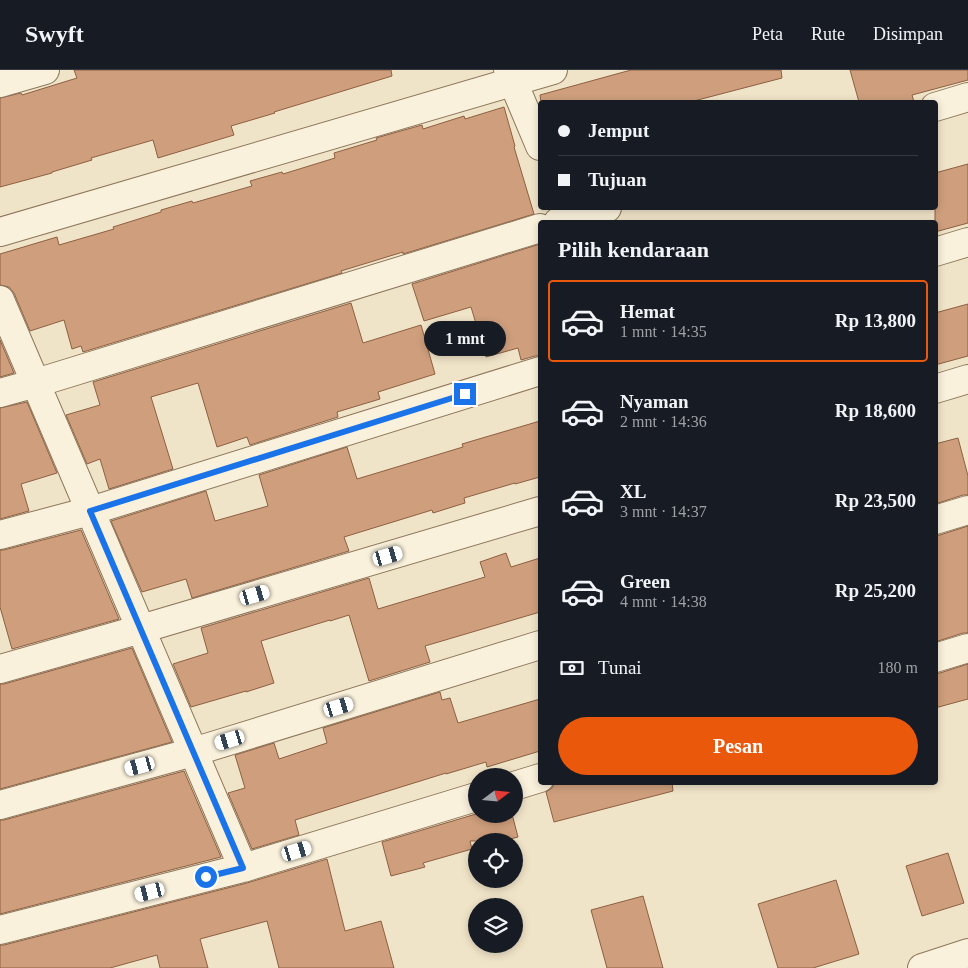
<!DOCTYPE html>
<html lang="id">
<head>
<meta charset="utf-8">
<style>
	:root { --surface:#171b24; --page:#20242c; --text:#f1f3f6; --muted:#9ea1a6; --line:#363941; --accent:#ea580c }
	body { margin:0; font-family:Georgia,serif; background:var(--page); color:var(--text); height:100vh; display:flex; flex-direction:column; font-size:19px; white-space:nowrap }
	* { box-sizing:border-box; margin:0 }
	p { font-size:16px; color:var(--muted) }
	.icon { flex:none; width:28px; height:28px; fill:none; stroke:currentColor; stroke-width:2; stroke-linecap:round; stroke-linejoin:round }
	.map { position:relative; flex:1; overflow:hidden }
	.panel { position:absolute; left:538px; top:150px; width:400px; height:565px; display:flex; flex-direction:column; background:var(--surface); border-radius:5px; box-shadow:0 2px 8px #0003 }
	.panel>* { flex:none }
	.hud { position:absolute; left:538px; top:30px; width:400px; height:110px; border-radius:5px; box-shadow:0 2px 8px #0003; display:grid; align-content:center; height:110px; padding:0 20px; background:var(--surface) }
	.needle { width:32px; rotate:74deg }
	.tools { position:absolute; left:468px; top:698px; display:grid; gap:10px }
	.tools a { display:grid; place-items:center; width:55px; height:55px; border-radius:50%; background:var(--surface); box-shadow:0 2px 8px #0003; font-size:25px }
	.end { position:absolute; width:22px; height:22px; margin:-11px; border:6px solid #1a73e8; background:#fff; box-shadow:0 0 0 2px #fff }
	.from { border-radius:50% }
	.bubble { position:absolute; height:35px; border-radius:18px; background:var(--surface); box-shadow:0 2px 8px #0003; font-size:16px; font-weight:800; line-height:35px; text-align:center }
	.car { position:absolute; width:15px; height:30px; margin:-15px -8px; border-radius:6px; box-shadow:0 0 4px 1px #0007; background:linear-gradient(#fff 24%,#345 0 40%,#fff 0 76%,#345 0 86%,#fff 0) }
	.hud b { display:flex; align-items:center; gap:18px; height:48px; font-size:19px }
	.hud b+b { border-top:1px solid var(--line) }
	.hud i { width:12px; height:12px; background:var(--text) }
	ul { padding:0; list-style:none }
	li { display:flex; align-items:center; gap:15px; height:82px; margin:0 10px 8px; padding:0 10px; border:2px solid transparent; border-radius:5px }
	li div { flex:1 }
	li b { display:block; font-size:19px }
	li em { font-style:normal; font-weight:800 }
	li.selected { border-color:var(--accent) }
	li>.icon { width:45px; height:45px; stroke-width:1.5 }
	h2 { padding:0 20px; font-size:22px; line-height:60px }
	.pay { display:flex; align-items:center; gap:12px; height:55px; padding:0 20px; font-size:19px }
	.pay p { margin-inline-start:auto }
	.button { display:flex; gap:10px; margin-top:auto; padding:10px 20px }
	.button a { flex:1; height:58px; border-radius:30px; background:var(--accent); color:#fff; font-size:20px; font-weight:800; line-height:58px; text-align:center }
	header { display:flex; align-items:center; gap:30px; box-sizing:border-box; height:70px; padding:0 25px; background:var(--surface); border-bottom:1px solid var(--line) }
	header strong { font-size:24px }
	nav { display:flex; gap:28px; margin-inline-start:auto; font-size:18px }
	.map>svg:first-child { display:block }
	.building { fill:#cf9f7d; stroke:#8d5f41 }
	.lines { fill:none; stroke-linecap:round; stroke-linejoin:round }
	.minor-casing { stroke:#8d765c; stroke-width:30 }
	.minor { stroke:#faf1dc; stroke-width:28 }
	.route { stroke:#1a73e8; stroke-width:6 }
</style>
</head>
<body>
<header>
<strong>Swyft</strong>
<nav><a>Peta</a><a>Rute</a><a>Disimpan</a></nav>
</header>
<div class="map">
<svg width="968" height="898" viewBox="0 0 968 898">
	<rect width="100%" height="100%" fill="#f0e4c8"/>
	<path class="building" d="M74,0H391L392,6L274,42L275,43L231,56L234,65L158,88L153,70L91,88L92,90L52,102V103L0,117V28L21,23L22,25L77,8Z
		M631,0H781L782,8L690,32H541L540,25Z
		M850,0H968V10L912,25L914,32H859Z
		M504,37L515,76L514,77L534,144L403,184V182L341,201L342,203L83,282L81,276L72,279L64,250L30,261L14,223L9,217L0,215V184L57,167L59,175L114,159L113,157L161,142V140L192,131L193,133L252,116L250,111L282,102L283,104L335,88L334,83L377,70L376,68L422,55L423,59L464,46L465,49Z
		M968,94V153L935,162V103Z
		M540,174V286H535L521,290L518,278L486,287L471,237L424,251L412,214Z
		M351,233L363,273L421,255L435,304L378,322L380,329L337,342L338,347L250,375L247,367L217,377L198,313L151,327L173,399L109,419L100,389L87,394L66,345L100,335L93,312Z
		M968,234V286L935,295V243Z
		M0,270L14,303L0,307Z
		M27,332L57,403L21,414L29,441L0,449V338Z
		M540,351V407L515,414V413L464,428L465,433L433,443L432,440L344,467L349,481L192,528L186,509L142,522L111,451L206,421L215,451L268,436L259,405L347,377L357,409L463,377L462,374Z
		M958,368L968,406V425H963L935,434V374Z
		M968,456V563H963L935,572V465H940Z
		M81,460L119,549L12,579L0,537V480H4Z
		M506,483L511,497L540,488V542L425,576L430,592L369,611L349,545L330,551V550L261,571L274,613L246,622V621L191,637L173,594L208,583L201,558L369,508L378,539L485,507L480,492Z
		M132,578L172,672L0,719V614H4Z
		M968,594V629L935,638V603H940Z
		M440,622L442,630L450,628L458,653L540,629V681L487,697L486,692L446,704V703L295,750L299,765L252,779L228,723L245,718L235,685L274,673L279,689L327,673L323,658Z
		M184,701L221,787L0,844V750H4Z
		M555,712H672L673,721L554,752L546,722L552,718Z
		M476,744H512L518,767L503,771H470L472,779L423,793L425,797L391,806L382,772Z
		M948,783L964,833L922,846L906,796Z
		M327,789L345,861L381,851L394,898H279L267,851L200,869L208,898H160L157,885L110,898H0V875H4L247,813Z
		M836,810L859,884L813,898H778L758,834Z
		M643,826L663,898H607L591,840Z"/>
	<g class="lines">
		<g class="minor-casing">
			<path id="minor" d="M508,0L540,76
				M0,13L45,0
				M935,37L968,27
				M558,152L607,138
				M0,162L553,0
				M935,182L968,172
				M0,230L243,798
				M935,319L968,309
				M0,323L36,313L540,158
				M935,450L968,440
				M0,465L90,441L540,301
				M935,588L968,578
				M0,599L141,559L540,441
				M514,716L540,708
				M0,735L193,682L540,575
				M0,860L243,798L476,727
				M922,898L968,883"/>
		</g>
		<use href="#minor" class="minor"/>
	</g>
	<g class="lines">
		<path class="route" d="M206,807L243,798L90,441L465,324"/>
	</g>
</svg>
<div class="tools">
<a><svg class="needle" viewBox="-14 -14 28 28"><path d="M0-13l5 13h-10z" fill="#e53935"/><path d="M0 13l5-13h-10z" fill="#9ea1a6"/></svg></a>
<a><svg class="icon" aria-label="locate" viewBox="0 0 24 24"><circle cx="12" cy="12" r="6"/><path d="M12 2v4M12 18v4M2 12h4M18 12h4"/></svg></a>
<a><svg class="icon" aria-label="layers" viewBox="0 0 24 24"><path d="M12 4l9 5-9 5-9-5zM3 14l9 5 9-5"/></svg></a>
</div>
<i class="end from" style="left:206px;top:807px"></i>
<i class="end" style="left:465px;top:324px"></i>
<div class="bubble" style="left:424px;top:251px;width:82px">1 mnt</div>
<i class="car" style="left:388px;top:486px;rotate:74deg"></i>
<i class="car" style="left:255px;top:525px;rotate:74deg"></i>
<i class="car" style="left:339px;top:637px;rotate:73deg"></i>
<i class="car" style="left:230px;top:670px;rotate:253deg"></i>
<i class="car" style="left:140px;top:696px;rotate:255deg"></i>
<i class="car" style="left:297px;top:781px;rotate:73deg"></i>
<i class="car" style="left:150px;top:822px;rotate:256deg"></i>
<div class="hud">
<b><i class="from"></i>Jemput</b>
<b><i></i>Tujuan</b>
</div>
<section class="panel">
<h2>Pilih kendaraan</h2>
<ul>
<li class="selected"><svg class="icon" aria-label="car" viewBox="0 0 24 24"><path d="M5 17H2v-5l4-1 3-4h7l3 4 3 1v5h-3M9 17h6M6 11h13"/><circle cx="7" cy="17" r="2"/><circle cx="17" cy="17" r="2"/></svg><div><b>Hemat</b><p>1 mnt · 14:35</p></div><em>Rp 13,800</em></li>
<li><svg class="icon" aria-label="car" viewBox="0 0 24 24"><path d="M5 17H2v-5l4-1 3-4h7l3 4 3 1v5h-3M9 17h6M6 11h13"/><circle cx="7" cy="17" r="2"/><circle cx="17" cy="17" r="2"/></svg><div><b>Nyaman</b><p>2 mnt · 14:36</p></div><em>Rp 18,600</em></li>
<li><svg class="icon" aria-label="car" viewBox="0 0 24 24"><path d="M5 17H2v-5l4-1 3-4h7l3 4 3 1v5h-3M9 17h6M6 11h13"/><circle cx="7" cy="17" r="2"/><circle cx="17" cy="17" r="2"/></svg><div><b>XL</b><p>3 mnt · 14:37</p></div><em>Rp 23,500</em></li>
<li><svg class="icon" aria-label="car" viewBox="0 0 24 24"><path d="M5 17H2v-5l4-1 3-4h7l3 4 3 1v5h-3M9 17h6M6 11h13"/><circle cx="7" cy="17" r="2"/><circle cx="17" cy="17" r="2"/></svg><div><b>Green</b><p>4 mnt · 14:38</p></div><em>Rp 25,200</em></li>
</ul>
<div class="pay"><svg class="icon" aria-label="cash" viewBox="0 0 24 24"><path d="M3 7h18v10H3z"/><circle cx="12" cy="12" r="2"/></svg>Tunai<p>180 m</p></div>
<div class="button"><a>Pesan</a></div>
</section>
</div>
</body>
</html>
